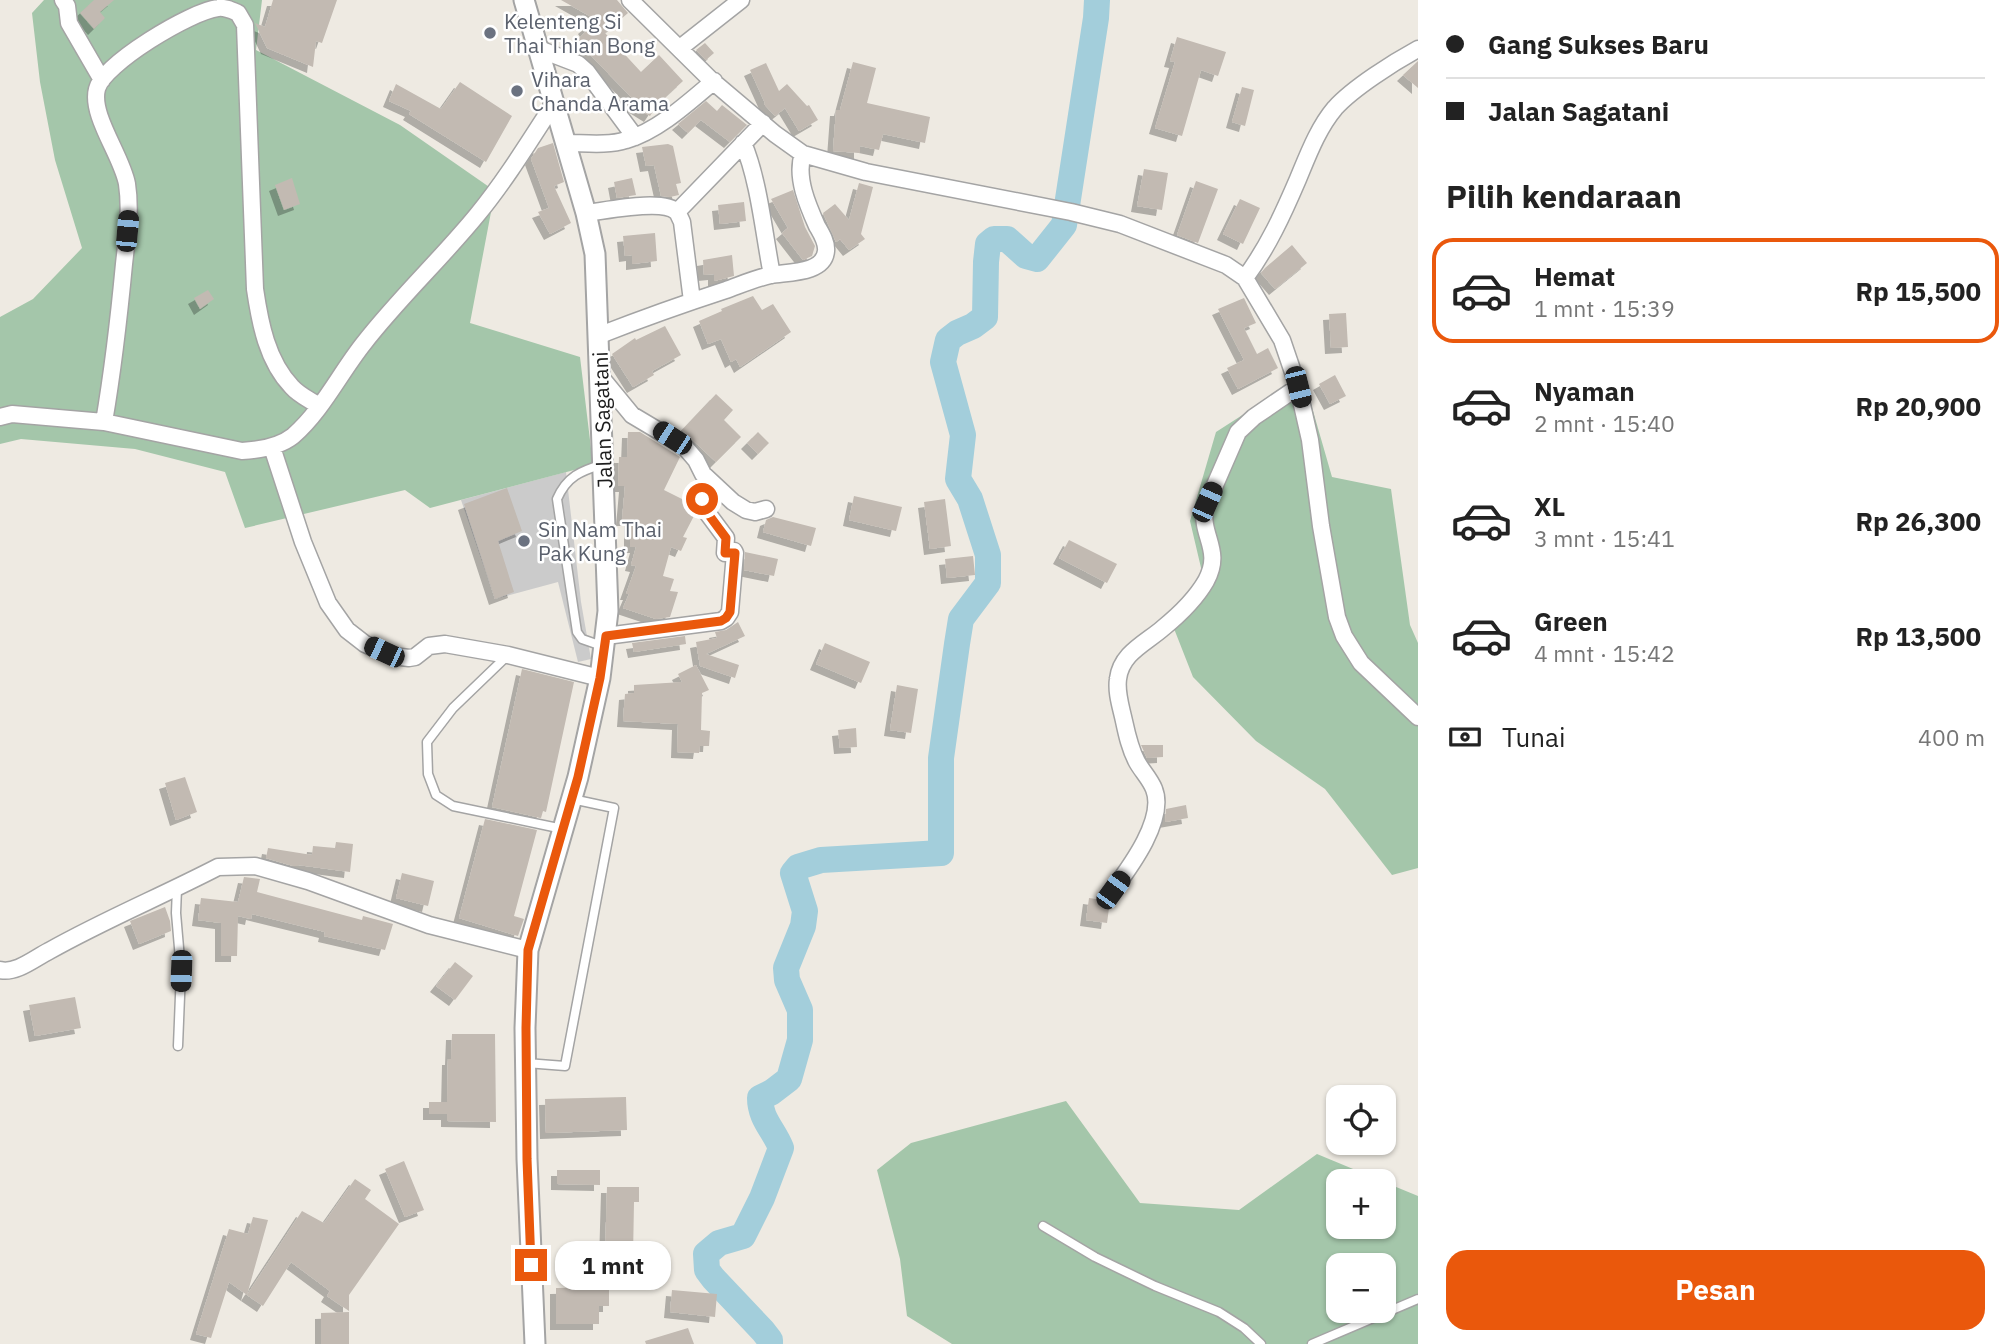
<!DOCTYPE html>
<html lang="id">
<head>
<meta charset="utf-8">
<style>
	:root { --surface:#fff; --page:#f2f2f2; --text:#222; --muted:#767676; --line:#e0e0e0; --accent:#ea580c }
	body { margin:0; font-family:"IBM Plex Sans",sans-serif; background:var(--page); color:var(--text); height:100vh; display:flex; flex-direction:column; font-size:26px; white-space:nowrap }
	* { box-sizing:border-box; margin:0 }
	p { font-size:23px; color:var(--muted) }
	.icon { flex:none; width:38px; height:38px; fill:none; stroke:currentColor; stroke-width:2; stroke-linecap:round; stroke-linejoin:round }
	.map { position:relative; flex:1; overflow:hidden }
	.side { display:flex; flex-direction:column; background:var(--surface); width:595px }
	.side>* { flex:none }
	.top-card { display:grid; align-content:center; height:154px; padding:0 28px; background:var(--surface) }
	.buttons { position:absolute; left:1326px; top:1085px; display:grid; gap:14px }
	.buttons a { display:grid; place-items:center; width:70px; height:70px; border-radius:14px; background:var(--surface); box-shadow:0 2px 5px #0004; font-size:35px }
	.end { position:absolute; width:32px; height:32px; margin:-16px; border:9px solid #ea580c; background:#fff; box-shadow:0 0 0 4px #fff }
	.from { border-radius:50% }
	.bubble { position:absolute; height:49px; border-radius:21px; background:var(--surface); box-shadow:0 2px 5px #0004; font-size:23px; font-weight:800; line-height:49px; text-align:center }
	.car { position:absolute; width:21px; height:42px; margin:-21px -10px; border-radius:9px; box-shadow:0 0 5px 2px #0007; background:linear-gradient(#222 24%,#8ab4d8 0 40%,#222 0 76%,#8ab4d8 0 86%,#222 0) }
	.top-card b { display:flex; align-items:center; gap:24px; height:66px; font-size:26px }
	.top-card b+b { border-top:2px solid var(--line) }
	.top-card i { width:18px; height:18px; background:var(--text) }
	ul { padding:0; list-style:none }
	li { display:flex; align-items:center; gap:21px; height:105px; margin:0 14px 10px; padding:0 14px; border:4px solid transparent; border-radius:21px }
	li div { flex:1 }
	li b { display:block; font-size:26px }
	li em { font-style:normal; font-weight:800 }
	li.on { border-color:var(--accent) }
	li>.icon { width:63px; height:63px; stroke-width:1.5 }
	h2 { padding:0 28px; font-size:32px; line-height:84px }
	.pay { display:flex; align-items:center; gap:18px; height:77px; padding:0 28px; font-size:26px }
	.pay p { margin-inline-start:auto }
	.button { display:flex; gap:14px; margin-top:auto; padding:14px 28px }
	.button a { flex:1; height:80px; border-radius:21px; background:var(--accent); color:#fff; font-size:28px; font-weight:800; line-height:80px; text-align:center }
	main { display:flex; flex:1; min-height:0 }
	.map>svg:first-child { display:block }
	.religious { fill:#cbcbcb }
	.cemetery { fill:#a4c6aa; fill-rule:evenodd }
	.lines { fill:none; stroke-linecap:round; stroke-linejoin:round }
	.river { stroke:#a3cedb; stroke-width:26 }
	.building { fill:#c2bab2; filter:url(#shadow) }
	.service-casing { stroke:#a4a4a4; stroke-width:11 }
	.minor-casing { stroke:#a4a4a4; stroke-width:19 }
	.tertiary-casing { stroke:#a4a4a4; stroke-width:23 }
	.service { stroke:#fff; stroke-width:8 }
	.minor { stroke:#fff; stroke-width:16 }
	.tertiary { stroke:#fff; stroke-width:19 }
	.route { stroke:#ea580c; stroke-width:9 }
	.worship-dot { fill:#6b7280; stroke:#fff; stroke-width:2.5 }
	.labels { text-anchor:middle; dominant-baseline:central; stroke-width:5; stroke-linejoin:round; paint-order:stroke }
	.worship-label { font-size:21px; fill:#5b616d; stroke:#fff; text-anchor:start }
	.street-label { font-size:21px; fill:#1d1d1d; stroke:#fff }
</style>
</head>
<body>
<main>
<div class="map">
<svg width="1418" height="1344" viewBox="0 0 1418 1344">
	<defs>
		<filter id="shadow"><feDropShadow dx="-6" dy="6" stdDeviation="0" flood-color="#0004"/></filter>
	</defs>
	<rect width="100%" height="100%" fill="#eeeae2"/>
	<path class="religious" d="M566,472L581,602L591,659L578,662L558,582L495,599L461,500Z"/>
	<path class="cemetery" d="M44,0H262L256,50L400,125L495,191L470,323L580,357L593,465L430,508L405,490L245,528L225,472L135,449L21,439L0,444V317L33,299L82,248L55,160L40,82L32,13Z
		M1303,376L1332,477L1391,489L1410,625L1418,643V868L1392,875L1325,789L1256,741L1193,677L1171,621L1202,572L1190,521L1216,432Z
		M1066,1101L1140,1203L1239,1210L1317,1154L1382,1181H1339V1227H1384V1182L1418,1196V1344H952L907,1316L900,1259L877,1170L911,1143ZM1339,1265H1384V1311H1339Z"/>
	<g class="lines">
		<path class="river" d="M770,1344V1340L763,1331L713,1278L707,1270L706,1254L719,1243L743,1236L762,1198L781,1148C774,1130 760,1119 760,1098L772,1092L789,1079L800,1040V1010L787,980L786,968L803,926L805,911L793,873L798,867L821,860L941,853V758L957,644L961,619L988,583V555L970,499L958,479L963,435L943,362L948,340L957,333L973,326L985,317L986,262L988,244L994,239H1007L1026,256L1037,259L1064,225L1096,18L1097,0"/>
	</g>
	<path class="building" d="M94,0H114L100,12L105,18L94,29L80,13Z
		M273,0H337L322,43L316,41L313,67L267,48L255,23L265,27Z
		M561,0H617L628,13L605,33L641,72L659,55L683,81L658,104L650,116L629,103L632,98L577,41L586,31L584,28L595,19Z
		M1177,37L1226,52L1218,76L1201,70L1182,136L1155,128L1175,62L1170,61Z
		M705,43L714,53L706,60L696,50Z
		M1418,61V88L1403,75Z
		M853,62L876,68L867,103L930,117L925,143L883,134L879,150L860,146V153L833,151L836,110H840Z
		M766,63L779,91L787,84L807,106L809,105L818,120L799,131L785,108L775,116L764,104L765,103L750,70Z
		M460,82L512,116L486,162L409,114L411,111L389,101L396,84L441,109Z
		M1242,87L1254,90L1245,126L1232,122Z
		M706,101L717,111L722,105L747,125L730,142L701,120L688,133L678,124Z
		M553,143L564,182L554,186L571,223L550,234L538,212L549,208L531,159L538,148Z
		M668,144L673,146L681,183L676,184L679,195L670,197L661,196L654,165L646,166L642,147Z
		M1144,169L1168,173L1162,210L1137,206Z
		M292,178L300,204L284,210L275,185Z
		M632,178L636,195L617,198L614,182Z
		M1196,181L1218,189L1198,243L1177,235Z
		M859,183L873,187L861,234L865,239L849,250L840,239L836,242L823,213L835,204L849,220Z
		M793,190L805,227L815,246L812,256L803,260L782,233L788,228L771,199Z
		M1240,199L1260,208L1243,244L1223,234Z
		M744,202L746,221L720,224L718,205Z
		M655,233L657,261L632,264V255L625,256L623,236Z
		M1292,245L1307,263L1275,289L1261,273L1265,268Z
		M732,255L734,276L714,281V274L704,275L703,260Z
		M208,290L214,299L200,309L194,298Z
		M753,296L762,310L773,304L791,332L740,367L736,359L731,362L721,339L708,344L699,321L722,311L721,309Z
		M1244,298L1256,323L1244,328L1257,354L1268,348L1278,368L1238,389L1227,368L1244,360L1218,309Z
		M1346,313L1348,347L1331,348L1329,314Z
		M665,326L681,355L652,371L654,375L633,387L612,354L635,338L636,340Z
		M1335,375L1346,396L1330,404L1319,384Z
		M716,394L733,410L724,420L741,437L716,462L682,430Z
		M628,432H640L680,457L664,490L690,503L695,514L683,537L687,538L681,551L671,547L663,576L674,579L670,591L678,592L670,617L656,619L623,608L629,594H626L636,566L631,565L636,547H630V520H622L625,486H618L619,457H627Z
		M758,432L769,443L758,454L747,443Z
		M507,488L522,531L498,541L514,592L495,599L464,504Z
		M854,496L902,507L896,531L849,520Z
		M945,499L951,546L930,549L924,502Z
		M773,517L816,528L811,546L763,532L766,520Z
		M1069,540L1117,564L1107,583L1059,558Z
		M745,552L778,559L774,576L744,570Z
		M973,556L975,575L947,578L945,559Z
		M738,622L745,636L706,654L739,665L735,678L700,666L696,642L717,638L715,632L726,630Z
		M685,636L686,644L634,652L632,643Z
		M825,643L870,662L861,683L816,664Z
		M696,665L709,690L702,693L701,730L710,731L709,746H700L699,753L677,752L678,724L623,721L625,694L634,693V685L682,682L678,674Z
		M522,669L574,682L546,812L543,811L541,818L492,807Z
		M897,685L918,689L911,733L890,730Z
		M856,728L857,747L840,748L838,730Z
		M1141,745H1163V757L1147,758Z
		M185,777L197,812L176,820L165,783Z
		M1186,805L1188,818L1165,822L1166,809Z
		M485,819L537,830L514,916L524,919L518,936L459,918Z
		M336,842L353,844L350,872L298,865V866H293L266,858L268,848L312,855L313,846L335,848Z
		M402,873L434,881L428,906L396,898Z
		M244,877L260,879L257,892L362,920L363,916L393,924L385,950L324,936L325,932L252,914L251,919L238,916L237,956H221V923L198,920L201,898L238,902Z
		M1089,898L1110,901L1107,923L1086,920Z
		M165,907L170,921L171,931L139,944L130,921Z
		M455,962L473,976L455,1000L436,986Z
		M75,997L81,1028L35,1036L29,1005Z
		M452,1034H495L496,1122L447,1121V1114H429V1102H447L448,1059H451Z
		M626,1097L627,1130L546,1133L545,1099Z
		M404,1161L424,1210L405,1217L385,1169Z
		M557,1170H600V1185L557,1184Z
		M355,1179L371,1190L365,1199L399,1224L349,1295V1311L327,1296L330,1291L291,1262L263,1306L247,1295L302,1211L324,1223Z
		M607,1187H639V1202H634L633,1257L605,1256Z
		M253,1217L268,1220L247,1295L229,1282L211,1338L196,1334L229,1229L248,1234Z
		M609,1287V1306H599V1324H556V1288Z
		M672,1290L717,1294L715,1317L670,1312Z
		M349,1312V1344H321V1313Z
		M688,1328L694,1344H646L645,1341Z"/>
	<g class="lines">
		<g class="service-casing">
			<path id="service" d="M602,646L582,639L577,632L557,499C567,476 581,471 603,464
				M507,656L453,708L427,742L428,774L436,795L453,806L563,829
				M177,888L176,913L181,971L178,1046
				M526,1063L565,1066L614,808L572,799
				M1043,1226L1095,1257L1155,1286L1219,1312L1244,1328L1261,1344
				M1312,1344L1418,1299"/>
		</g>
		<g class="minor-casing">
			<path id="minor" d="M63,0L67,6L69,23L102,80
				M630,0L710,79L775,134L803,154L866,172L1071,212L1120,224L1226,265L1245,278L1282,340L1298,387L1310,440L1321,526L1337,617L1344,636L1361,663L1418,717
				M680,48L741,0
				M539,49L578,64L587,72L635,137
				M565,143C584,143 608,146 626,140C658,131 689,102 714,81
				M743,143C759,180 764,235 772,275
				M677,212L763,123
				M586,213C605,211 663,198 677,212C678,213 681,220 682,222L692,301
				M1245,278C1268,247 1283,214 1298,179C1308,155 1318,128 1335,108C1353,88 1394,62 1418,49
				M600,335C641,319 683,304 726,290C740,285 756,278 771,275C787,272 824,274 826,251C827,242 821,233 817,226C808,206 795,177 803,154
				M600,376L632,415L684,446L696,460L703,474L733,502L746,510L755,512L766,509
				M0,417L12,414L104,422L242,451C260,450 279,447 293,436C322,411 340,373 364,343C399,298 441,259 477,215C505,181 529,142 553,105
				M104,422C113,369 119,317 124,264C127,237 131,210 127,184C122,156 90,115 97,89C103,64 191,11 218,8C225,7 231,10 238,13L245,25L255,289C260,323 267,361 292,387C299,395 310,400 319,406
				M272,447L303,542L328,603L347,630L365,644L393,656L409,658L415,657L429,646L445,644L508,655L600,678
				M606,636L721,621L726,618L730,612L735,553L734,551L725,553L726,538L700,503L702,499L720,490
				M1113,890C1130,867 1166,819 1154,789C1150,779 1142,771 1137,762C1130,749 1127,735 1124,721C1121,707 1116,693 1118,679C1121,653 1146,643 1163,628C1179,615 1195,600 1206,581C1223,550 1200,536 1205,508L1238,432L1254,417L1298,387
				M0,970C16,974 35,958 49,951C104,920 162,896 218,867L255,866L308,881L429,925L528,950"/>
		</g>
		<g class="tertiary-casing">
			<path id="tertiary" d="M524,0L586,213L595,254L608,611L600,678L578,777L528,950L525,1028L527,1159L535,1344"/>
		</g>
		<use href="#service" class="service"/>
		<use href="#minor" class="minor"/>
		<use href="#tertiary" class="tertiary"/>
	</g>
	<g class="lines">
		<path class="route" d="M531,1265L527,1159L526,1028L528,950L578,777L600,678L606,636L721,621L726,618L730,612L735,553H725L726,538L700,503L702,499"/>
	</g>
	<g class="worship-dot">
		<circle cx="490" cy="33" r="7"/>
		<circle cx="517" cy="91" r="7"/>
		<circle cx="524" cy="541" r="7"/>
	</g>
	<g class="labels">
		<g class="worship-label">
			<text x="504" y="21">Kelenteng Si<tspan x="504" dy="24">Thai Thian Bong</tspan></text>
			<text x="531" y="79">Vihara<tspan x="531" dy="24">Chanda Arama</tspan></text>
			<text x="538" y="529">Sin Nam Thai<tspan x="538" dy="24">Pak Kung</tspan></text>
		</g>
		<g class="street-label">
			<text transform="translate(602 420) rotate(-92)">Jalan Sagatani</text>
		</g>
	</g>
</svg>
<div class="buttons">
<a><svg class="icon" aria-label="locate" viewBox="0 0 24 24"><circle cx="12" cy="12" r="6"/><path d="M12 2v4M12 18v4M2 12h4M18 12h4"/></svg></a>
<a>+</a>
<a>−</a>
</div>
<i class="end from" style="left:702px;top:499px"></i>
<i class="end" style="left:531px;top:1265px"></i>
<div class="bubble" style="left:555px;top:1241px;width:116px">1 mnt</div>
<i class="car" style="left:127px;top:231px;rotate:5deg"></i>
<i class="car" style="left:1298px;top:387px;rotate:166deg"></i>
<i class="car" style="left:672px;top:438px;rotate:303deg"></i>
<i class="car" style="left:1207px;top:502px;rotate:24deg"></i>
<i class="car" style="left:384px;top:652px;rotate:295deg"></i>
<i class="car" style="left:1113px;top:890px;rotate:36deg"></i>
<i class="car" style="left:181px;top:971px;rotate:182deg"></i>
</div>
<section class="side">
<div class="top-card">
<b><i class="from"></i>Gang Sukses Baru</b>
<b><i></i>Jalan Sagatani</b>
</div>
<h2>Pilih kendaraan</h2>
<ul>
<li class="on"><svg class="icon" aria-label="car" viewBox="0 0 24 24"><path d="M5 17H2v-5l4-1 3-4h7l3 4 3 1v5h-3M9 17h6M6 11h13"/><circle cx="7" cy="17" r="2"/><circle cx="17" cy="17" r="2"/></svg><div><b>Hemat</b><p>1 mnt · 15:39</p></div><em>Rp 15,500</em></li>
<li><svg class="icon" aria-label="car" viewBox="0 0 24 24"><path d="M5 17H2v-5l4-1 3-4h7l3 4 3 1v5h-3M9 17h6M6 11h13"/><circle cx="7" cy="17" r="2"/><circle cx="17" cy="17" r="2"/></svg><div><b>Nyaman</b><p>2 mnt · 15:40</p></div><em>Rp 20,900</em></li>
<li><svg class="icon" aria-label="car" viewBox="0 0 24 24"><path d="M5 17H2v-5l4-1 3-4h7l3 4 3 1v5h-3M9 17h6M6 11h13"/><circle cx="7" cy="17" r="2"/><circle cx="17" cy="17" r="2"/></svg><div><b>XL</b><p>3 mnt · 15:41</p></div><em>Rp 26,300</em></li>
<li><svg class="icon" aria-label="car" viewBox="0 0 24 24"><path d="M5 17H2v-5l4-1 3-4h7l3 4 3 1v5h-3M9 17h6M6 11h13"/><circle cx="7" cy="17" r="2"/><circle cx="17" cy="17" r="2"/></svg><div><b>Green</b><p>4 mnt · 15:42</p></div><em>Rp 13,500</em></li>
</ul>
<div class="pay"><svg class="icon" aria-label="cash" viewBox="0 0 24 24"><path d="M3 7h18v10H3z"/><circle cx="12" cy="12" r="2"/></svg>Tunai<p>400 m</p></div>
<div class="button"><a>Pesan</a></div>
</section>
</main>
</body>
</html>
